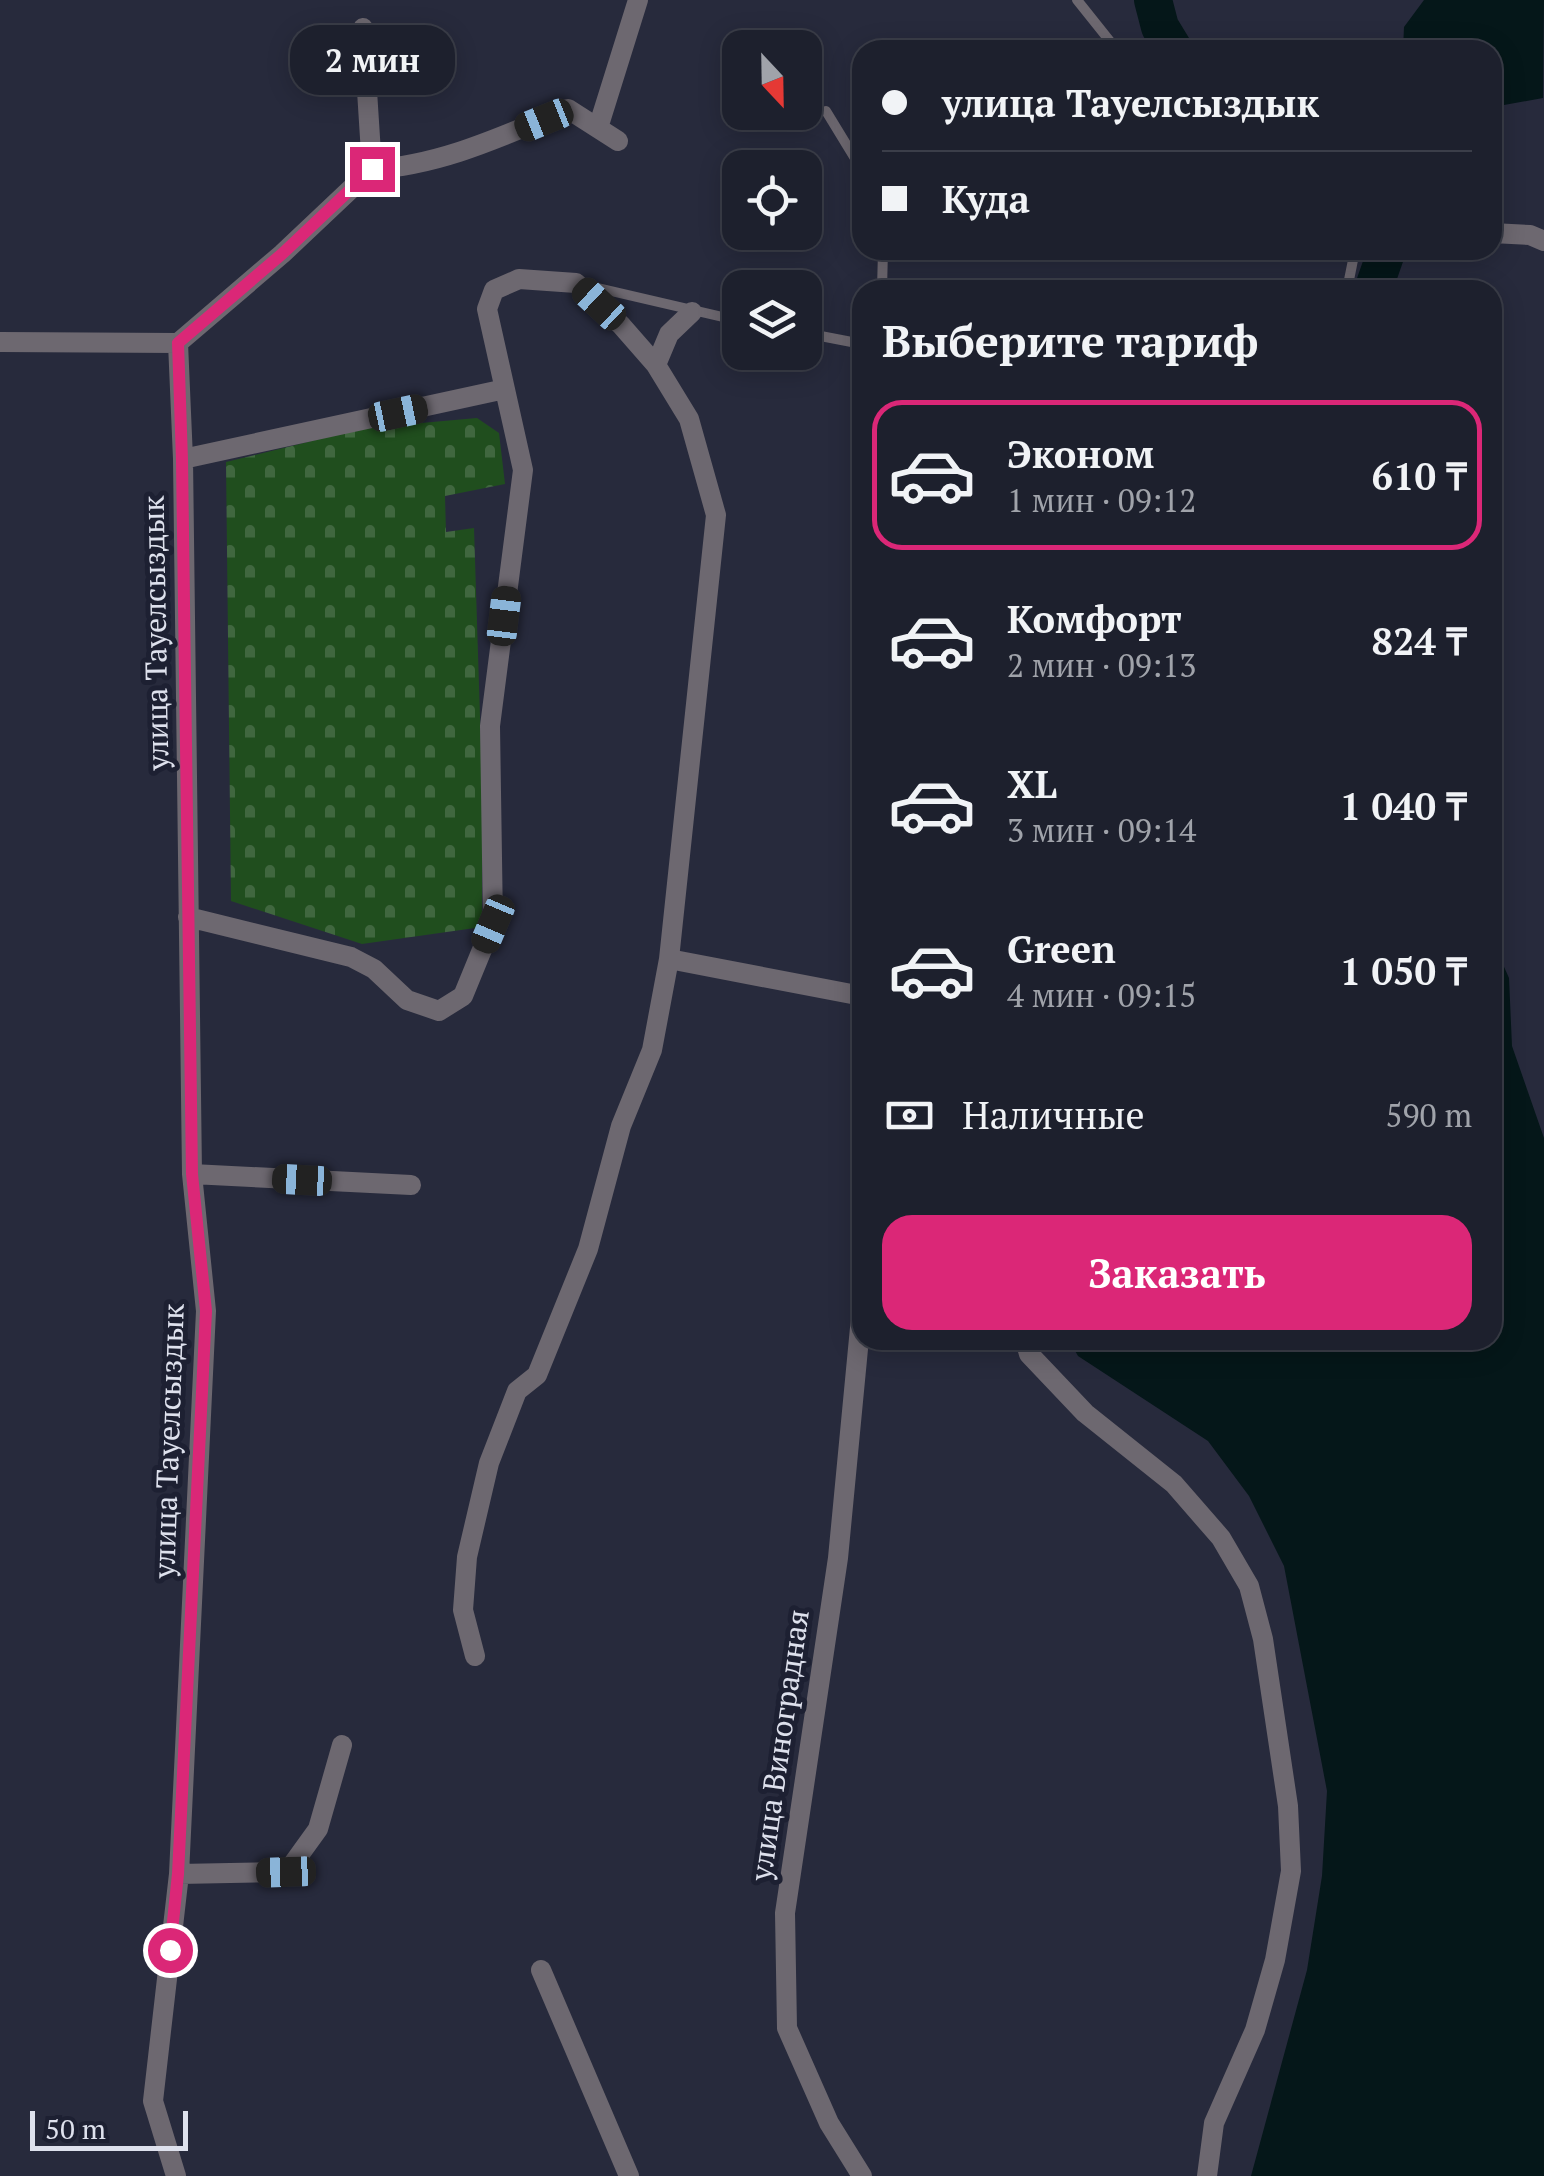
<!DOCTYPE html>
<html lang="ru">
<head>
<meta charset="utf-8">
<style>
	:root { --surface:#1d202d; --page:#252835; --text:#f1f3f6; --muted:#a0a3aa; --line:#3b3e49; --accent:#db2777 }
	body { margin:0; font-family:"PT Serif",serif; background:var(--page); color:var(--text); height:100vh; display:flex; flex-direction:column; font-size:38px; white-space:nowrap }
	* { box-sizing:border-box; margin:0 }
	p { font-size:32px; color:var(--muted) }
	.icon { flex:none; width:55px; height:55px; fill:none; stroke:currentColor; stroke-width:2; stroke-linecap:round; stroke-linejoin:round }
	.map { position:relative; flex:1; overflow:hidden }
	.drawer { position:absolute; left:852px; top:280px; width:650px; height:1070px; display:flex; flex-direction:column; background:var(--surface); border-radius:30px; box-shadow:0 5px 25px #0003,0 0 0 2px var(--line) }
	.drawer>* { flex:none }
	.banner { position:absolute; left:852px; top:40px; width:650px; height:220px; border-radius:30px; box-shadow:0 5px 25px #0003,0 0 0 2px var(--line); display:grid; align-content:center; height:220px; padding:0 30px; background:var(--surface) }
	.needle { width:65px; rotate:158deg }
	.fabs { position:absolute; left:722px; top:30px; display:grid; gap:20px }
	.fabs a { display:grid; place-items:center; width:100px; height:100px; border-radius:20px; background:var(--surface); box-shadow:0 5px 25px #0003,0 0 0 2px var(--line); font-size:50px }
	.scale { position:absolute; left:30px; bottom:25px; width:158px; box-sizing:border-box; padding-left:10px; border:5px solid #dee1ed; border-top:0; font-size:28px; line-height:35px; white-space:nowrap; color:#dee1ed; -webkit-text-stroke:8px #1d2032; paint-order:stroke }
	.end { position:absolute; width:45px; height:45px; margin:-22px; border:12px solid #db2777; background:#fff; box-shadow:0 0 0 5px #fff }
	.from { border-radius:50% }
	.bubble { position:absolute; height:70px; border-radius:30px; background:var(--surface); box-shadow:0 5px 25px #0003,0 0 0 2px var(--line); font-size:32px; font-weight:800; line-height:70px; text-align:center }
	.car { position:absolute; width:30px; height:60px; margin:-30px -15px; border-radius:12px; box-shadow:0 0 8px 2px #0007; background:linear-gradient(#222 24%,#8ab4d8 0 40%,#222 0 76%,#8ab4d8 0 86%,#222 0) }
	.banner b { display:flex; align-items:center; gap:35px; height:95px; font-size:38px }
	.banner b+b { border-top:2px solid var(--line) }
	.banner i { width:25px; height:25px; background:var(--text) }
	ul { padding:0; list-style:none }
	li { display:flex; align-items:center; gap:30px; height:150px; margin:0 20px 15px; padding:0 10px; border:5px solid transparent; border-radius:30px }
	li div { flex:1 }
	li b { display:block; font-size:38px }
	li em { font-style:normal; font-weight:800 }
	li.active { border-color:var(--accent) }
	li>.icon { width:90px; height:90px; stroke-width:1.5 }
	h2 { padding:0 30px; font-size:45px; line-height:120px }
	.pay { display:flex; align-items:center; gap:25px; height:110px; padding:0 30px; font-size:38px }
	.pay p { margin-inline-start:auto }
	.cta { display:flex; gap:20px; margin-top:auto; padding:20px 30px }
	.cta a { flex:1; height:115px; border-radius:30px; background:var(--accent); color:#fff; font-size:40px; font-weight:800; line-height:115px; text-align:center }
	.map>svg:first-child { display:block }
	.cemetery { fill:url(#cemetery-stones) }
	.water { fill:#051719 }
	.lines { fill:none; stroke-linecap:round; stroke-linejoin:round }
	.river { stroke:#051719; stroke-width:38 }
	.lane { stroke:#6d6870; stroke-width:10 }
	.street { stroke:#6d6870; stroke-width:20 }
	.route { stroke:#db2777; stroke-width:12 }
	.labels { text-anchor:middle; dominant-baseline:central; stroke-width:10; stroke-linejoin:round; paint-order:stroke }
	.street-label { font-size:30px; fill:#dee1ed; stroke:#1d2032 }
</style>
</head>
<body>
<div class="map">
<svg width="1544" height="2176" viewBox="0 0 1544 2176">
	<defs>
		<pattern id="cemetery-stones" width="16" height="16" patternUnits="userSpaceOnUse" patternTransform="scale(2.5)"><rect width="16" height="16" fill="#204e1e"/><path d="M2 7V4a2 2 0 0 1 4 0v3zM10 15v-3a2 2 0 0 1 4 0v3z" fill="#40673f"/></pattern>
	</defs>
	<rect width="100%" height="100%" fill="#272a3c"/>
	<path class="cemetery" d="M477,418L499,433L505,484L445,496L446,532L474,528L482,779V927L362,944L231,901L226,462L365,428Z"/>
	<path class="water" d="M1424,0H1544L1543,98L1493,107L1492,50H1403L1404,27Z
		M1493,942L1509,978L1512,1046L1544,1138V2176H1251L1307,1970L1322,1876L1327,1791L1284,1566L1249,1496L1208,1441L1078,1356L1069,1340H1492Z"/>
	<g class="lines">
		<path class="river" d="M1153,0L1160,27L1174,50
			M1373,290L1387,250"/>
		<path class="lane" d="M1077,0L1117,50
			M826,111L862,170
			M585,285L740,321
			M882,290L883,250
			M1347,290L1355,250
			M805,333L862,344"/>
		<path class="street" d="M363,28L372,169
			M598,128L638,0
			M1492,233L1530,235L1544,241
			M0,342L178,343L282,254L372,169C440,166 505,135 568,109L618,141
			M656,365L669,334L692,312
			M183,459L505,389
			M188,917L351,957L374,969L407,1000L439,1011L463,996L493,923L490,726L523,470L487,309L494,290L519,279L576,283L621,325L656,365L689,419L716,515L669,959L652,1050L621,1126L588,1249L537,1375L517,1391L489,1463L467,1557L463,1610L475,1656
			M669,959L862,996
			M192,1174L411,1185
			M1025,1340L1029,1354L1085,1413L1174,1484L1221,1538L1249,1586L1263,1639L1288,1806L1291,1871L1275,1960L1255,2030L1214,2123L1207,2176
			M179,1874L287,1872L318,1829L342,1745
			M541,1970L629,2176
			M176,2176L153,2101L179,1874L206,1311L192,1174L183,459L178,343
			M862,2176L829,2123L787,2028L785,1913L838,1558L862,1307"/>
	</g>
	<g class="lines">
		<path class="route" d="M170,1950L178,1874L206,1311L192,1174L182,460L178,343L282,254L372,169"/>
	</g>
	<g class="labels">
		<g class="street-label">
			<text transform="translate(155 633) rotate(-91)">улица Тауелсыздык</text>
			<text transform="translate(168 1441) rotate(-88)">улица Тауелсыздык</text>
			<text transform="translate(779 1745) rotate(-82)">улица Виноградная</text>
		</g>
	</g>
</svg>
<div class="fabs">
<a><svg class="needle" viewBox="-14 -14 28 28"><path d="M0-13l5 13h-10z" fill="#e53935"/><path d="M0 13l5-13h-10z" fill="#a0a3aa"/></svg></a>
<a><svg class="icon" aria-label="locate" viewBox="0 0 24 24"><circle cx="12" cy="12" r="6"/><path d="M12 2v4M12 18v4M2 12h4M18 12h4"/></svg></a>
<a><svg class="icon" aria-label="layers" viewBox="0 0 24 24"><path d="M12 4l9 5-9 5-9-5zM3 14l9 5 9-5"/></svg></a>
</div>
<div class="scale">50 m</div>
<i class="end from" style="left:170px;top:1950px"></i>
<i class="end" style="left:372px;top:169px"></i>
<div class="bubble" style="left:290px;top:25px;width:165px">2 мин</div>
<i class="car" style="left:544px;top:120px;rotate:248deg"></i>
<i class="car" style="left:599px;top:304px;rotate:313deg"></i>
<i class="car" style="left:398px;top:413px;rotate:78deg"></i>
<i class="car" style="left:504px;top:616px;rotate:7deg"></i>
<i class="car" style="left:493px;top:924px;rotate:203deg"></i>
<i class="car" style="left:302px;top:1180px;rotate:273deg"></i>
<i class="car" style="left:286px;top:1872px;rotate:268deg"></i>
<div class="banner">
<b><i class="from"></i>улица Тауелсыздык</b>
<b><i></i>Куда</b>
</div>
<section class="drawer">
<h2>Выберите тариф</h2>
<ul>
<li class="active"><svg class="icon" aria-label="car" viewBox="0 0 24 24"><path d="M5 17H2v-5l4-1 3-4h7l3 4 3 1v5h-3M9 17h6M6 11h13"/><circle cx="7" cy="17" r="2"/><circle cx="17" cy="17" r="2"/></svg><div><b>Эконом</b><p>1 мин · 09:12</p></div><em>610 ₸</em></li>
<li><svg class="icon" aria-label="car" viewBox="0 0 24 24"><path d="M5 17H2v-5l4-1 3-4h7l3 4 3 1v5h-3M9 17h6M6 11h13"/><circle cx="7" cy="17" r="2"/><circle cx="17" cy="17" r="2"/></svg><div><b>Комфорт</b><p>2 мин · 09:13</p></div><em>824 ₸</em></li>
<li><svg class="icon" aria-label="car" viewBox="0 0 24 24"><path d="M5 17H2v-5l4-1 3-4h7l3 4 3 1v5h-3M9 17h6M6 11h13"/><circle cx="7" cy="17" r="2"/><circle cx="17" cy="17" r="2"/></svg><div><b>XL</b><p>3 мин · 09:14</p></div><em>1 040 ₸</em></li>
<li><svg class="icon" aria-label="car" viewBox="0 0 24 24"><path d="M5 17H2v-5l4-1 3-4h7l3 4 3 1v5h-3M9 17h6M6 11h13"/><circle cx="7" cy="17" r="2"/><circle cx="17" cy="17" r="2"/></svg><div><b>Green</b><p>4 мин · 09:15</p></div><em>1 050 ₸</em></li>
</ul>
<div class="pay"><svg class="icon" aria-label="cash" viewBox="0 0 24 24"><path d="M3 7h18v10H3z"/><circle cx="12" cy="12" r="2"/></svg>Наличные<p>590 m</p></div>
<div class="cta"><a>Заказать</a></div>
</section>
</div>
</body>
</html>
